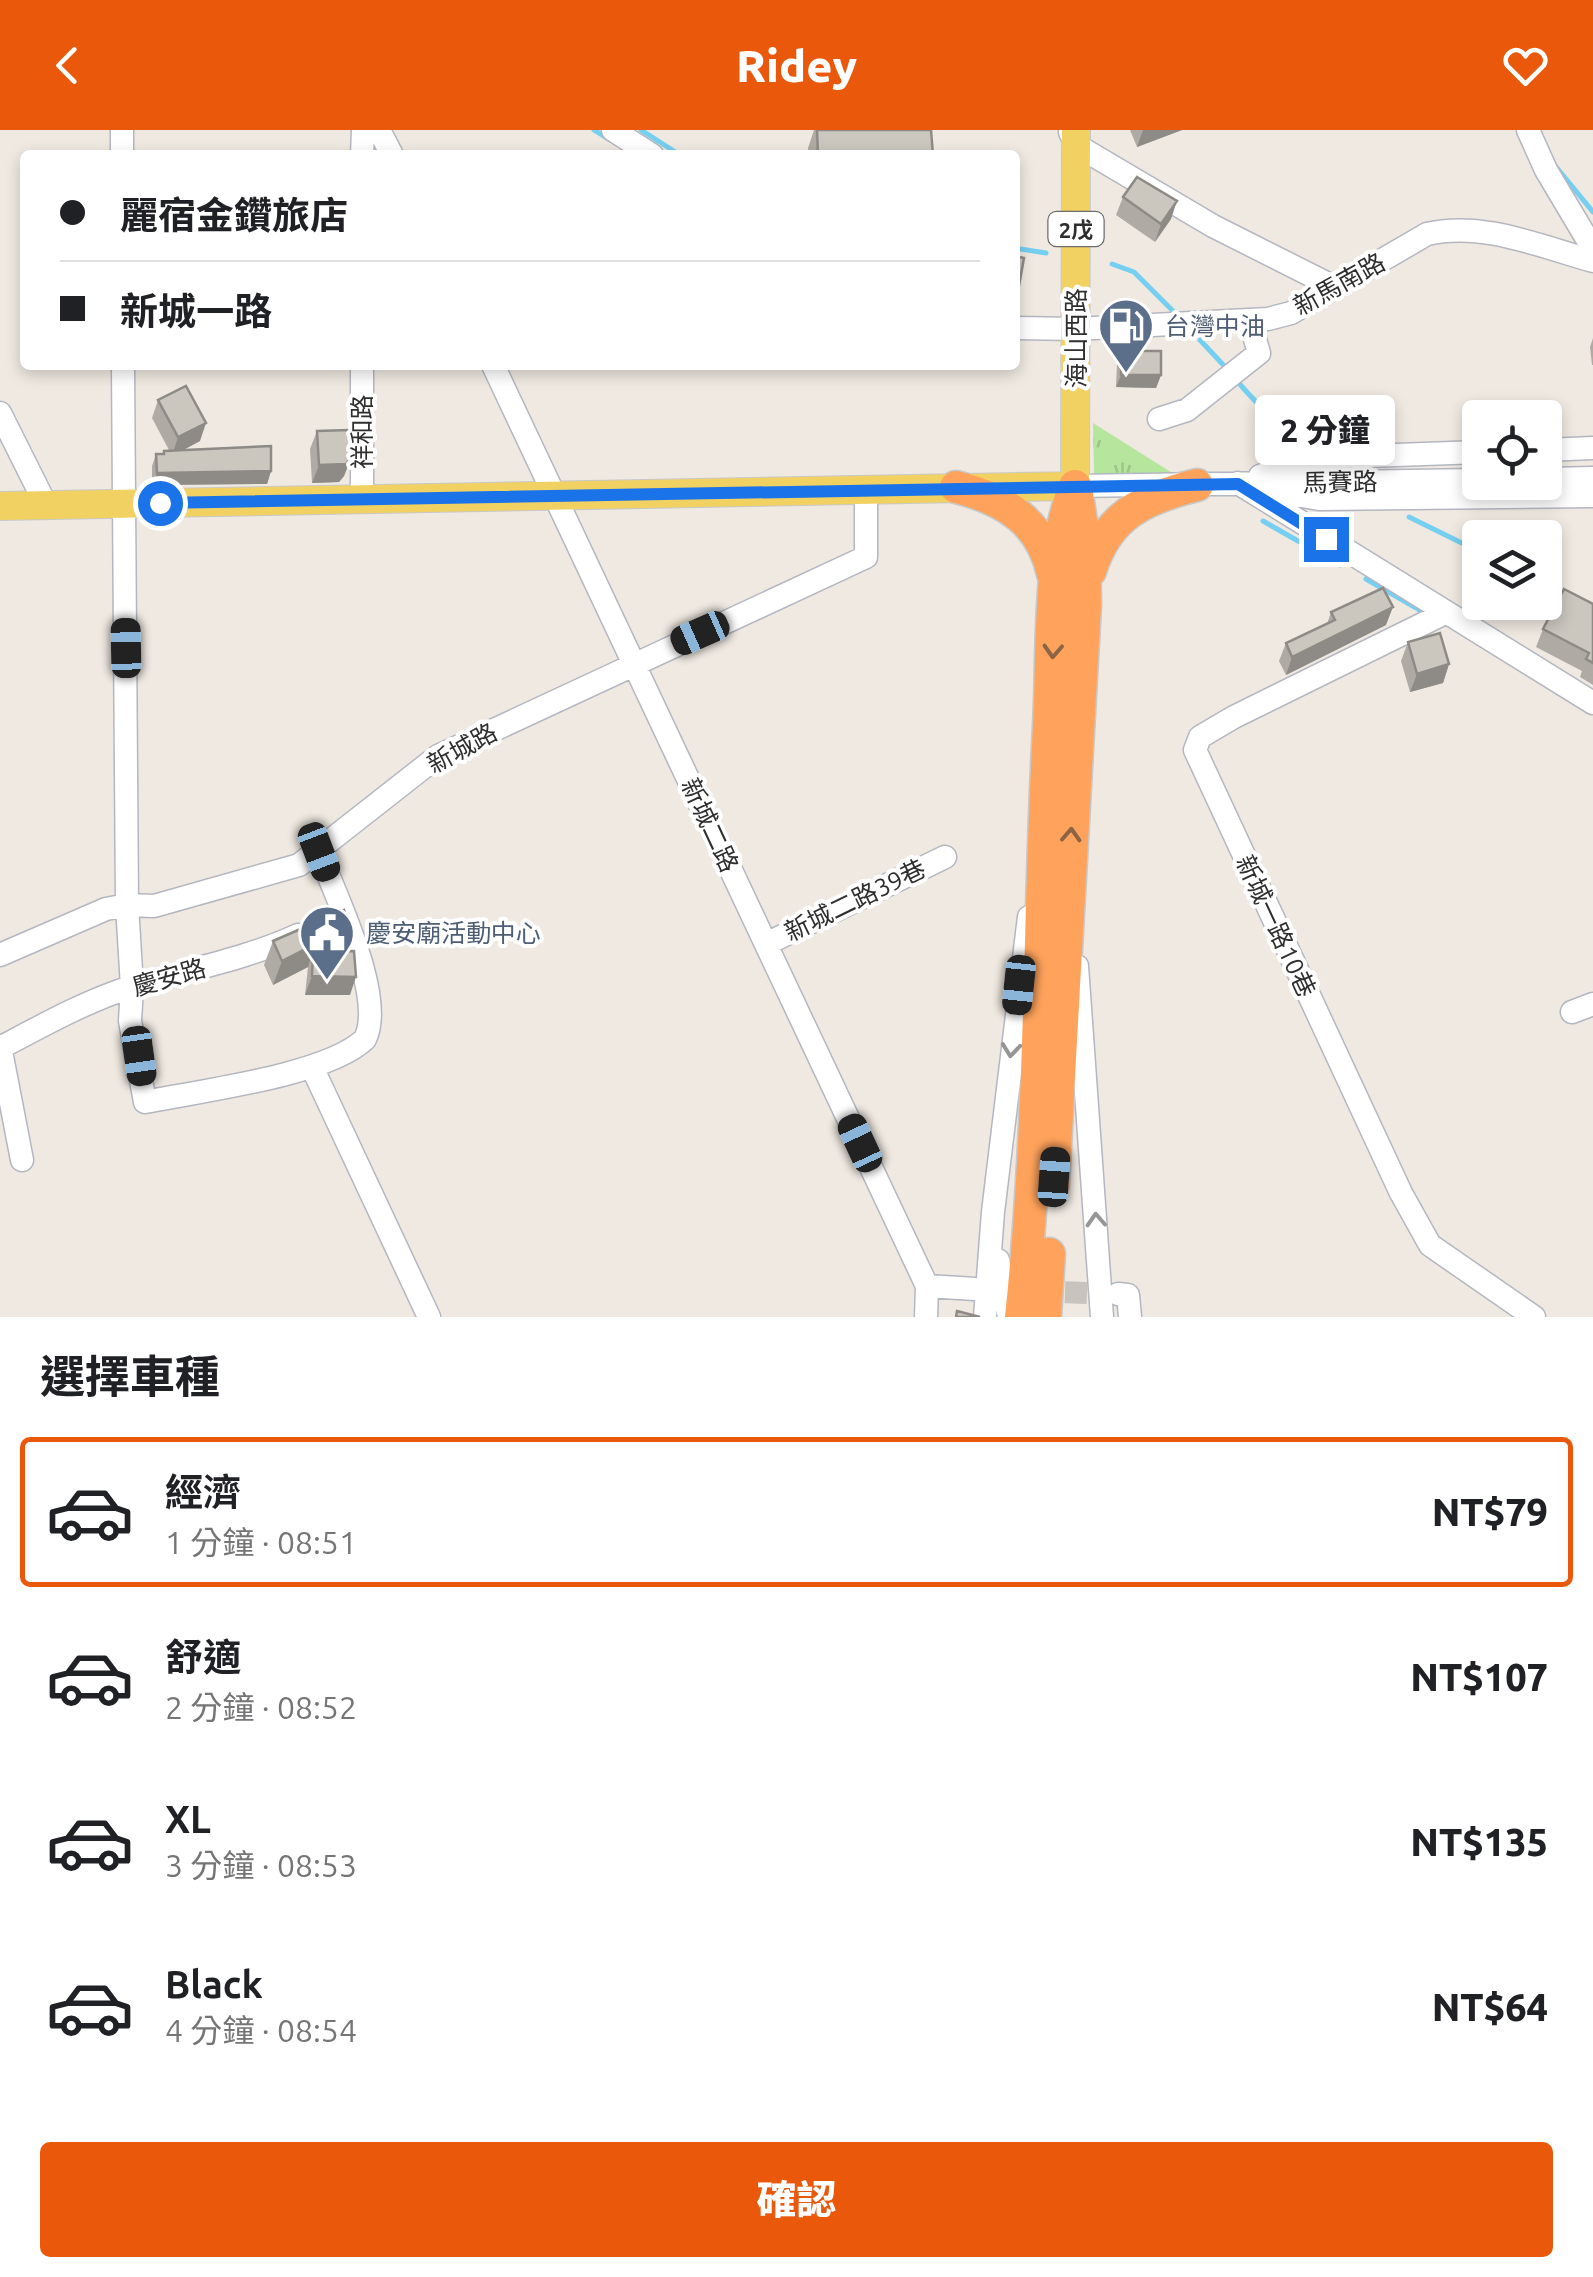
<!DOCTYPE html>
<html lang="zh-TW">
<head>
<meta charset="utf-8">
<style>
	:root { --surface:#fff; --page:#f6f6f6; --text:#202124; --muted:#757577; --line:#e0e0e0; --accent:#ea580c }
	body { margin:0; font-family:Ubuntu,"Noto Sans TC",sans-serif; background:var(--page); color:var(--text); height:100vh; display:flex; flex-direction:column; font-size:38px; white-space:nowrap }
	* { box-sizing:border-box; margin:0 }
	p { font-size:32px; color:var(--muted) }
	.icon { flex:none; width:55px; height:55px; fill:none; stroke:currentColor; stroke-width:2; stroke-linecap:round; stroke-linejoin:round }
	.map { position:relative; height:1187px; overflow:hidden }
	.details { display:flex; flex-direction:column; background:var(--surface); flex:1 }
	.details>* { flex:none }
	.hud { position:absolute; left:20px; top:20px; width:1000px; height:220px; border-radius:10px; box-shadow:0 5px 15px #0003; display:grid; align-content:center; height:220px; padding:0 40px; background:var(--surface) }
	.controls { position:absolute; left:1462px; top:270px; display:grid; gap:20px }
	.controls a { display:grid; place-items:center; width:100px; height:100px; border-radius:10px; background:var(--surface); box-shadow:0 5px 15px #0003; font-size:50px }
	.end { position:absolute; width:45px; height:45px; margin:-22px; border:12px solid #1a73e8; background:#fff; box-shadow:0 0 0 5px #fff }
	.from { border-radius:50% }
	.bubble { position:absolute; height:70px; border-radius:10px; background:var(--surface); box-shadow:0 5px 15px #0003; font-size:32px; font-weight:800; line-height:70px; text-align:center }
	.car { position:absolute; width:30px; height:60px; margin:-30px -15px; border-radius:12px; box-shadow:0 0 8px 2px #0007; background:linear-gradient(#222 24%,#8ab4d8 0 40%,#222 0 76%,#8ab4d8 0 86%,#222 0) }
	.hud b { display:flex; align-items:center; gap:35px; height:95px; font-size:38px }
	.hud b+b { border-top:2px solid var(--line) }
	.hud i { width:25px; height:25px; background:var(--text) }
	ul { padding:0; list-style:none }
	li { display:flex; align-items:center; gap:30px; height:150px; margin:0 20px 15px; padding:0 20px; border:5px solid transparent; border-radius:10px }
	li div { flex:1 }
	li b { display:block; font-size:38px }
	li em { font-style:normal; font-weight:800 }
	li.on { border-color:var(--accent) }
	li>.icon { width:90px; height:90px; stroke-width:1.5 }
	h2 { padding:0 40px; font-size:45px; line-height:120px }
	.primary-button { display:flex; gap:20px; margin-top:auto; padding:20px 40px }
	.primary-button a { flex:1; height:115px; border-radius:10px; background:var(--accent); color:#fff; font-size:40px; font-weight:800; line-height:115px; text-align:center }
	header { display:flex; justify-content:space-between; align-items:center; height:130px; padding:0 40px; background:var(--accent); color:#fff; font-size:45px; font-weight:800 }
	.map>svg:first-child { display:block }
	.grass { fill:url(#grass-tufts) }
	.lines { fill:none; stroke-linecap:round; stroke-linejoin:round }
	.stream { stroke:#75cff0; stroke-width:5 }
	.minor-tunnel { stroke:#c8c4bd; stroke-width:22; stroke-dasharray:22 11; stroke-linecap:butt }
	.minor-casing { stroke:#b4b7c1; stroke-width:25 }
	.major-casing { stroke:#c9c9c9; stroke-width:30 }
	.highway-casing { stroke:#c9c9c9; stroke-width:35 }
	.minor { stroke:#fff; stroke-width:22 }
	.major { stroke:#f2d163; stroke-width:28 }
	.highway { stroke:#ffa35c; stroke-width:32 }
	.wall { fill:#afaba4 }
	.shaded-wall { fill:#8e8b86 }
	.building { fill:#cbc7bf; stroke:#8e8b86; stroke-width:2.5 }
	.oneway { stroke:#8c6343 }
	.oneway2 { stroke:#969696 }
	.route { stroke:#1a73e8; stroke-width:12 }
	.labels { text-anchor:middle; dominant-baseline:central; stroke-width:8; stroke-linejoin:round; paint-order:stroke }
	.shield { fill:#fff; stroke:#6d6d6d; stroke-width:2.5 }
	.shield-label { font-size:22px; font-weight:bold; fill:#2e2e2e }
	.street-label { font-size:25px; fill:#2e2e2e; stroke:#fff }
	.service-label { font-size:25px; fill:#4e5e75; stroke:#fff; text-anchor:start }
</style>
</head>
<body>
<header><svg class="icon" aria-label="back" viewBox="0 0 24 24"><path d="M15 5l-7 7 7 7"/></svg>Ridey<svg class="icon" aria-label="heart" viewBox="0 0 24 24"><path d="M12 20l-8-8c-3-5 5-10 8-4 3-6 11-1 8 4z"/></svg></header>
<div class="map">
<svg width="1593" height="1187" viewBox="0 0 1593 1187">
	<defs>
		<pattern id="grass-tufts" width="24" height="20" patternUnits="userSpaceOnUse" patternTransform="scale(2.5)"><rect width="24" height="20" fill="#b6e59e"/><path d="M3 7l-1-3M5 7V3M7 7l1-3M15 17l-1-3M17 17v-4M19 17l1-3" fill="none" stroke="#9dc588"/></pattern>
	</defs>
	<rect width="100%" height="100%" fill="#efe9e1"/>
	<path class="grass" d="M1093,293L1174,344H1094Z"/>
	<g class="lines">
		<path class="stream" d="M594,0L610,10
			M641,0L680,25
			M1557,38L1593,82
			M1015,118L1046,123
			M1112,134L1134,142L1177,185
			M1200,210L1228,240
			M1237,251C1263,281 1286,304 1323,318
			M1409,387L1480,422
			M1263,391L1340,435
			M1366,449L1425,483
			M1545,455L1563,464
			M1468,485L1480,450"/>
		<path class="minor-tunnel" d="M1032,1161L1118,1164"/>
		<g class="minor-casing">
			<path id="minor" d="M122,0V25
				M379,0L392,25
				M613,0L652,25
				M1528,0L1546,40L1593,119
				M1070,2L1076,15L1213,96L1336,158
				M362,25L363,0
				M1015,198L1075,199L1268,189L1291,183L1427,104C1482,91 1539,116 1593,131
				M123,235L127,775L132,857L130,891L145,972C200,961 328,945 365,909C386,867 335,765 319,722
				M493,235L927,1156
				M0,283L46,375
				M1159,289L1187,280L1259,223L1250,192
				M1545,320L1593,318
				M1260,346L1312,328L1480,322
				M1545,349L1593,348
				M1238,353L1593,573
				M1075,356L1480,350
				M1285,363L1319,369L1593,366
				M362,369V235
				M1445,483L1234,587L1200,607L1195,620L1401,1063L1430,1115L1534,1187
				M766,814L945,727
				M0,825L106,779L127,775L154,776L299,735L438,626L866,427V358
				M1077,836L1102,1187
				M1572,882L1593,874
				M0,916L22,1030
				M0,918C43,895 88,870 134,856C189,839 246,829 298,805
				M312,937L429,1187
				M998,1130L1009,1187
				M1118,1164L1128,1165L1130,1187
				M926,1187L927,1156L975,1159
				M985,1187L993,1082L1029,787"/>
		</g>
		<g class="major-casing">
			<path id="major" d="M0,376L1075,356L1076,0"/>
		</g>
		<g class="highway-casing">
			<path id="highway" d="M956,357C1005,369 1042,392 1053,444
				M1090,441C1107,385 1144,368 1197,355
				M1053,1055L1085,475L1084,411L1077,365
				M1021,1187C1042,991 1038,793 1049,596C1053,518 1047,430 1075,356
				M1045,1187L1049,1124"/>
		</g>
		<use href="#minor" class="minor"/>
		<use href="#major" class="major"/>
		<use href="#highway" class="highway"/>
	</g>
	<path class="wall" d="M814,0H931L933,25H808V18Z
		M1130,0H1182L1137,17Z
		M1123,67L1171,89L1155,112L1116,85Z
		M1593,208V235H1592L1590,217Z
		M1121,221L1161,245L1156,258L1116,257L1117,233Z
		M158,270L200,311L183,320L271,341L267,354L152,355V336L156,324H162L164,321L169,320L152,288Z
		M317,301L351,328L344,346L339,352L312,353L310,319Z
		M1593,474V555L1580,547L1582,541L1536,517L1543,499Z
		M1331,482L1386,495L1286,545L1279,531L1286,513L1327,494Z
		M1408,512L1449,534L1443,553L1410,562L1401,531Z
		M350,796L342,820L340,822L350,865H305L308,837L273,855L264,835L273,811Z"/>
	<path class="shaded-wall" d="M1143,0H1182L1137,17Z
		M1177,71L1171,89L1155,112L1161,94Z
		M1121,245H1161L1156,258L1116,257Z
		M206,293L200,311L172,326L178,307Z
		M351,328L344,346L339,352L312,353L319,335Z
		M271,341L267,354L152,355L157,343Z
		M1393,477L1386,495L1286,545L1292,527Z
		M1449,534L1443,553L1410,562L1417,544Z
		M350,796L342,820L313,835V822L308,837L273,855L282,831Z
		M312,846L356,847L350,865H305Z"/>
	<path class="building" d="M817,0H931L933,25H818Z
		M1137,47L1177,71L1161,94L1123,67Z
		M1015,61H1016L1017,96H1015Z
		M1015,126L1024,128L1019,156L1015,155Z
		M1121,221H1161V245H1121Z
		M186,256L206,293L178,307L158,270Z
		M349,300L351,328L346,334L319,335L317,301Z
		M271,316V341L157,343L156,324H164V321Z
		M1383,458L1393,477L1292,527L1286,513L1335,490L1331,482Z
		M1564,459L1593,474V533L1586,529L1589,523L1543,499Z
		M1440,503L1449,534L1417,544L1408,512Z
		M344,780L350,796L282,831L273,811Z
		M354,821L356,847L312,846L313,822Z
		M957,1181L980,1187H956Z"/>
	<defs><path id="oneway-chevron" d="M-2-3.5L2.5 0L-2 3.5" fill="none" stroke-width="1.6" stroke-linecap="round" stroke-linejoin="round" transform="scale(2.5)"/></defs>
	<g class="oneway">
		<use href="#oneway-chevron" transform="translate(1053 521) rotate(93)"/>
		<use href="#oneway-chevron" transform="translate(1071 705) rotate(-87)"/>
	</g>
	<g class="oneway2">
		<use href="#oneway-chevron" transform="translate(1011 920) rotate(96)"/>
		<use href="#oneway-chevron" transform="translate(1096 1090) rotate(-93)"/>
	</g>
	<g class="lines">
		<path class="route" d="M160,373L1238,354L1326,409"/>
	</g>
	<defs>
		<g id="fuel-pin" transform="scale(2.875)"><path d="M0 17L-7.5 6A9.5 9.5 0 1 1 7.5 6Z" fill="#5c6f8a" stroke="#fff"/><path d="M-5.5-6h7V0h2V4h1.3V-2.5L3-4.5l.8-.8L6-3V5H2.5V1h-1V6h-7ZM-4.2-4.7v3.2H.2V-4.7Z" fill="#fff"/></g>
		<g id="civic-pin" transform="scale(2.875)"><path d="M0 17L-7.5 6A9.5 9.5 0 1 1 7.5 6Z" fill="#5c6f8a" stroke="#fff"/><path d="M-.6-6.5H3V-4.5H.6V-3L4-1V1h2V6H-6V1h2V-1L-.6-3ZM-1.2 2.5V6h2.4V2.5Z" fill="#fff"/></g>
	</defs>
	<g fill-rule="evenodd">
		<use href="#fuel-pin" x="1126" y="196"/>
		<use href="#civic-pin" x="327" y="803"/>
	</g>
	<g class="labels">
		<rect class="shield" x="1048.5" y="82" width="55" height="34" rx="8"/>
		<g class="shield-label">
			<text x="1076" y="99">2戊</text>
		</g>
		<g class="street-label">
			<text transform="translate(1339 154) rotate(-29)">新馬南路</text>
			<text transform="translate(1076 208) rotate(-90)">海山西路</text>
			<text transform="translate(362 302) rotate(-90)">祥和路</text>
			<text transform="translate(1340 352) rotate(-1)">馬賽路</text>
			<text transform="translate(462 618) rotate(-29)">新城路</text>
			<text transform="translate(710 695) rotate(65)">新城二路</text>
			<text transform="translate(855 770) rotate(-26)">新城二路39巷</text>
			<text transform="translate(1276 796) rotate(65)">新城一路10巷</text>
			<text transform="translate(169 847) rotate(-16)">慶安路</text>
		</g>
		<g class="service-label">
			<text x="1165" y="196">台灣中油</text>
			<text x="366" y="803">慶安廟活動中心</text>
		</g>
	</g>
</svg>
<div class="controls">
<a><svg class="icon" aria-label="locate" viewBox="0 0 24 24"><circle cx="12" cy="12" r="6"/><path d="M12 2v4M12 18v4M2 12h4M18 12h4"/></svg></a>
<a><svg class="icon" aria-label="layers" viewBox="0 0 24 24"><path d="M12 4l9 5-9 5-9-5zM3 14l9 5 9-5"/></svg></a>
</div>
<i class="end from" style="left:160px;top:373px"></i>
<i class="end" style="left:1326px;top:409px"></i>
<div class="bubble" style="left:1255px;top:265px;width:140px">2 分鐘</div>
<i class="car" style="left:700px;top:503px;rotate:246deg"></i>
<i class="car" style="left:126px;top:518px;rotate:359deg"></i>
<i class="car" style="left:319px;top:722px;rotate:159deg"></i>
<i class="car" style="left:1019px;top:855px;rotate:186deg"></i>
<i class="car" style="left:139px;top:926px;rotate:172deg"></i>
<i class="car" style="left:860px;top:1013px;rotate:335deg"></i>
<i class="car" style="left:1054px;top:1047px;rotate:4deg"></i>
<div class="hud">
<b><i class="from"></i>麗宿金鑽旅店</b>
<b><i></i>新城一路</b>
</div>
</div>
<section class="details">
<h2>選擇車種</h2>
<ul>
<li class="on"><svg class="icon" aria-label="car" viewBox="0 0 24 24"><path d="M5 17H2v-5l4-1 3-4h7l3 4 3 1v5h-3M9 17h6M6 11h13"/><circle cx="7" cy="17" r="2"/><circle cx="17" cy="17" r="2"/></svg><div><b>經濟</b><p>1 分鐘 · 08:51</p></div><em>NT$79</em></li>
<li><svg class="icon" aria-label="car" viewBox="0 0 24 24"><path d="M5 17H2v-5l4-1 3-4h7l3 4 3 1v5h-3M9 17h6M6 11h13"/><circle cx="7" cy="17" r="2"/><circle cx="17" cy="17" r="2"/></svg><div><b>舒適</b><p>2 分鐘 · 08:52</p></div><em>NT$107</em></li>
<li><svg class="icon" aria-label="car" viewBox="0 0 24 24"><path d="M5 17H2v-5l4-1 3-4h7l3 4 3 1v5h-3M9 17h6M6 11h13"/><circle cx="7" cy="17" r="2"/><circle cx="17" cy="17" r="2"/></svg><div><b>XL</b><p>3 分鐘 · 08:53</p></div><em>NT$135</em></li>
<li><svg class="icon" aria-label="car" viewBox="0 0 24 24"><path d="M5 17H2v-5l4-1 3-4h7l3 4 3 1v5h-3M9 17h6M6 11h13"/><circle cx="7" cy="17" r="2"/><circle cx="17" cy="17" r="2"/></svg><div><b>Black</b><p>4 分鐘 · 08:54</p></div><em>NT$64</em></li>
</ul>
<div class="primary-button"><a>確認</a></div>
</section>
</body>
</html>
